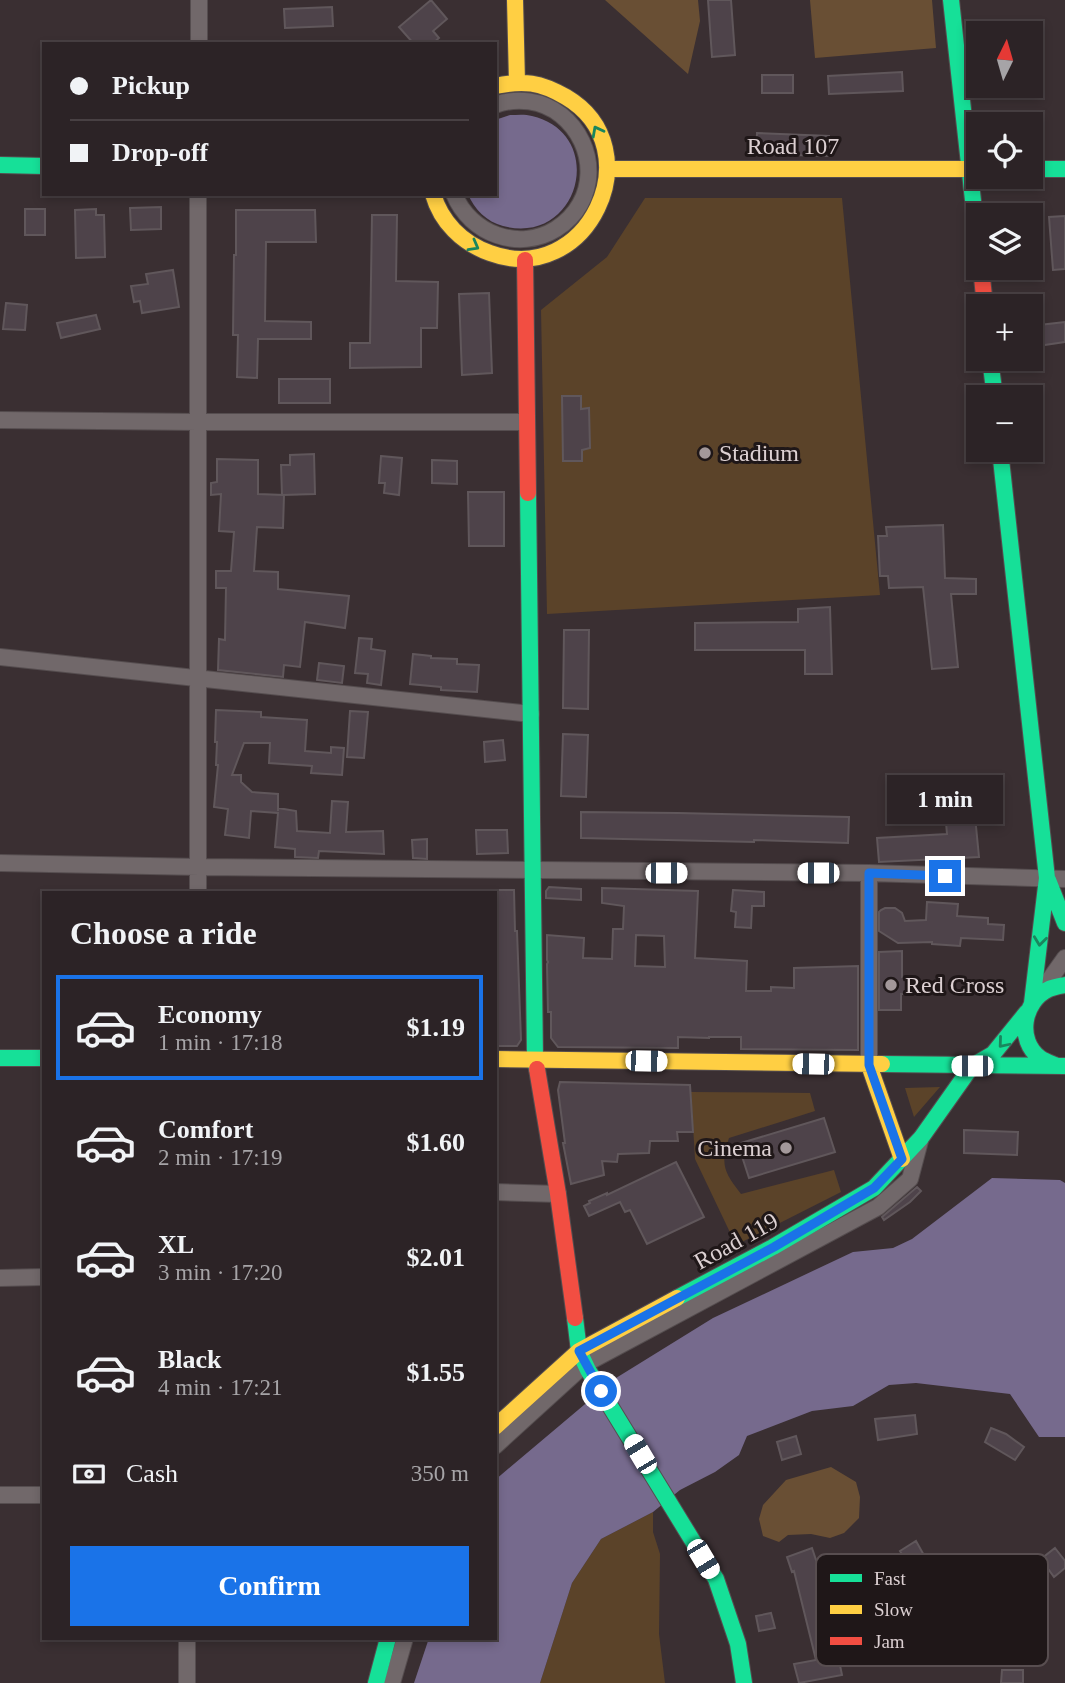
<!DOCTYPE html>
<html lang="en">
<head>
<meta charset="utf-8">
<style>
	:root { --surface:#2c2326; --page:#342b2e; --text:#f1f3f6; --muted:#a6a4a7; --line:#484043; --accent:#1a73e8 }
	body { margin:0; font-family:Georgia,serif; background:var(--page); color:var(--text); height:100vh; display:flex; flex-direction:column; font-size:26px; white-space:nowrap }
	* { box-sizing:border-box; margin:0 }
	p { font-size:23px; color:var(--muted) }
	.icon { flex:none; width:38px; height:38px; fill:none; stroke:currentColor; stroke-width:2; stroke-linecap:round; stroke-linejoin:round }
	.map { position:relative; flex:1; overflow:hidden }
	.details { position:absolute; left:42px; top:891px; width:455px; height:749px; display:flex; flex-direction:column; background:var(--surface); border-radius:0px; box-shadow:0 4px 10px #0003,0 0 0 2px var(--line) }
	.details>* { flex:none }
	.hud { position:absolute; left:42px; top:42px; width:455px; height:154px; border-radius:0px; box-shadow:0 4px 10px #0003,0 0 0 2px var(--line); display:grid; align-content:center; height:154px; padding:0 28px; background:var(--surface) }
	.needle { width:46px; rotate:5deg }
	.controls { position:absolute; left:966px; top:21px; display:grid; gap:14px }
	.controls a { display:grid; place-items:center; width:77px; height:77px; border-radius:0px; background:var(--surface); box-shadow:0 4px 10px #0003,0 0 0 2px var(--line); font-size:35px }
	.end { position:absolute; width:32px; height:32px; margin:-16px; border:9px solid #1a73e8; background:#fff; box-shadow:0 0 0 4px #fff }
	.from { border-radius:50% }
	.bubble { position:absolute; height:49px; border-radius:0px; background:var(--surface); box-shadow:0 4px 10px #0003,0 0 0 2px var(--line); font-size:23px; font-weight:700; line-height:49px; text-align:center }
	.car { position:absolute; width:21px; height:42px; margin:-21px -10px; border-radius:9px; box-shadow:0 0 5px 2px #0007; background:linear-gradient(#fff 24%,#345 0 40%,#fff 0 76%,#345 0 86%,#fff 0) }
	.hud b { display:flex; align-items:center; gap:24px; height:66px; font-size:26px }
	.hud b+b { border-top:2px solid var(--line) }
	.hud i { width:18px; height:18px; background:var(--text) }
	ul { padding:0; list-style:none }
	li { display:flex; align-items:center; gap:21px; height:105px; margin:0 14px 10px; padding:0 14px; border:4px solid transparent; border-radius:0px }
	li div { flex:1 }
	li b { display:block; font-size:26px }
	li em { font-style:normal; font-weight:700 }
	li.on { border-color:var(--accent) }
	li>.icon { width:63px; height:63px; stroke-width:1.5 }
	h2 { padding:0 28px; font-size:32px; line-height:84px }
	.pay { display:flex; align-items:center; gap:18px; height:77px; padding:0 28px; font-size:26px }
	.pay p { margin-inline-start:auto }
	.primary-button { display:flex; gap:14px; margin-top:auto; padding:14px 28px }
	.primary-button a { flex:1; height:80px; border-radius:0px; background:var(--accent); color:#fff; font-size:28px; font-weight:700; line-height:80px; text-align:center }
	.map>svg:first-child { display:block }
	.green { fill:#5b4329 }
	.forest { fill:#694f34 }
	.water { fill:#766a8d }
	.building { fill:#4e434a; stroke:#60575b; stroke-width:2; fill-rule:evenodd }
	.lines { fill:none; stroke-linecap:round; stroke-linejoin:round }
	.street-casing { stroke:#554d4f; stroke-width:18 }
	.fast-casing { stroke:#554d4f; stroke-width:18 }
	.slow-casing { stroke:#554d4f; stroke-width:18 }
	.jam-casing { stroke:#554d4f; stroke-width:18 }
	.street { stroke:#71686a; stroke-width:16 }
	.fast { stroke:#16e098; stroke-width:16 }
	.slow { stroke:#ffcf43; stroke-width:16 }
	.jam { stroke:#f24e42; stroke-width:16 }
	.oneway { stroke:#1a865e }
	.route { stroke:#1a73e8; stroke-width:9 }
	.poi-dot { fill:#a3989a; stroke:#1f1718; stroke-width:2.5 }
	.labels { text-anchor:middle; dominant-baseline:central; stroke-width:6; stroke-linejoin:round; paint-order:stroke }
	.street-label { font-size:24px; fill:#dcd0d2; stroke:#1f1718 }
	.poi-label { font-size:24px; fill:#dcd0d2; stroke:#1f1718; text-anchor:start }
	.key { fill:#1f1718; stroke:#584e50; stroke-width:2 }
	.key-label { font-size:19px; fill:#dcd0d2 }
</style>
</head>
<body>
<div class="map">
<svg width="1065" height="1683" viewBox="0 0 1065 1683">
	<rect width="100%" height="100%" fill="#3a2f32"/>
	<path class="green" d="M645,198H842L880,595L547,614L541,310L607,257Z
		M940,1087L914,1117L905,1088Z
		M691,1092L810,1093L815,1111L729,1138C720,1165 724,1172 741,1194L834,1170L841,1192L736,1245L695,1159Z
		M653,1512V1532L660,1554L659,1634L665,1683H540L572,1583L601,1539Z"/>
	<path class="forest" d="M605,0H698L700,21L688,74Z
		M810,0H932L936,48L815,58Z
		M831,1467L856,1482L860,1497L859,1518L844,1533L830,1538L811,1534L788,1535L779,1542L763,1536L759,1519L763,1505L786,1480Z"/>
	<path class="water" d="M510,115C517,115 525,114 532,116C608,134 580,246 503,226C487,222 474,209 468,194H495V120Z
		M992,1178L1060,1180L1065,1183V1437H1039L1010,1394L916,1383L889,1385L853,1406L812,1411L747,1436L739,1455L715,1472L680,1490L653,1512L601,1539L572,1583L540,1683H414L429,1638H495V1480L616,1378L713,1318L853,1252L893,1248L912,1239Z"/>
	<path class="building" d="M431,0L447,19L433,31L439,38L432,44H414L399,27Z
		M708,0H731L735,55L712,57Z
		M332,7L333,26L285,28L284,9Z
		M902,72L903,91L829,94L828,76Z
		M762,75H793V93H762Z
		M757,133L829,136L828,156L756,154Z
		M161,207V229L131,230L130,208Z
		M25,209H45V235H25Z
		M96,209V215H104L105,257L76,258L75,210Z
		M236,210H315L316,242H266L265,321L311,322V339H258L257,378L237,377L238,335H233L234,255H236Z
		M372,215H397L396,281L438,282L437,328H421V367L350,368V343H370Z
		M1065,216V269L1053,270L1049,217Z
		M173,270L179,307L142,313L140,301L134,302L131,286L148,284L146,274Z
		M489,293L492,373L462,375L459,294Z
		M6,303L27,305L25,330L3,329Z
		M96,315L100,329L61,338L57,323Z
		M1065,322V342L1031,347V326Z
		M279,379H330V403H279Z
		M562,396H581V409L589,408L590,448L582,450V461H563Z
		M314,454L315,494L282,495L281,465H290V455Z
		M381,456L402,458L399,495L384,493L385,483H379Z
		M217,459L258,460V494L284,495L283,528L257,527L254,571L278,572V589L349,596L345,628L305,622L300,667L284,665L283,677L218,670L219,639L225,640L226,588H216V571H231L234,532L219,531L221,494L211,495V483L217,482Z
		M432,460L457,461V484L432,483Z
		M468,492H504V546H469Z
		M943,525L945,578L976,579V594H951L958,667L932,669L923,587L889,588L888,576H880L878,536H887L886,527Z
		M830,607L832,674H805V650H695V623L798,622V609Z
		M564,630H589L588,709L563,708Z
		M359,638L372,639L371,649L385,651L381,685L367,683L368,674L355,673Z
		M413,654L431,656V658L457,659V664L479,665L477,692L441,690V687L410,684Z
		M319,663L344,666L342,683L317,680Z
		M216,710L261,712V717L307,720L305,751L331,753V747L344,748L342,775L311,773L312,766L269,763L270,743H244L232,775H241V782L252,792L278,794V811V808L296,811L297,831L330,833L332,801L348,802L346,832L383,831L384,854L319,851L318,858L295,857V849L275,847L278,813L251,811L249,838L225,835L228,809L214,807L218,765H216L217,742H215Z
		M350,711L368,712L364,758L347,757Z
		M563,734L588,735L586,797L561,796Z
		M503,740L505,760L485,762L484,742Z
		M971,775L979,857L879,862L877,838L947,834L942,778Z
		M581,812L678,813L849,817L848,843L754,840V842L581,838Z
		M476,830H507L508,853L477,854Z
		M427,839V859L413,858L412,840Z
		M549,887L581,889V900L546,898V891Z
		M602,888L698,891L695,958L747,961L746,991H771V987L794,988V968L858,966V1050L741,1049V1037H709V1038L678,1037V1048L558,1047L551,1038V1012H548L547,964L548,962L547,960V935L584,938L583,958L612,959L613,929H623L624,906L602,903ZM636,935L664,936L665,967L635,966Z
		M495,890H514L515,931H517L521,1040L517,1046H495Z
		M733,890L764,892V906H752L751,928L735,927L736,912L731,911Z
		M927,902L958,904L957,916L988,918V924L1004,925L1003,940L961,938L960,946L932,944V942L898,943L879,931V912L881,910L885,908H895L902,913L905,921L926,920Z
		M902,951V977H907V994H901V1010H879V952Z
		M560,1082L690,1085L693,1132H677L678,1141H650L649,1153L618,1154L617,1162L602,1161L604,1175L571,1184L563,1143H565L558,1090Z
		M824,1118L835,1152L749,1178L738,1144Z
		M964,1130L1018,1132L1017,1155L964,1153Z
		M676,1162L704,1217L647,1244L630,1210L625,1212L620,1202L589,1216L584,1206L590,1203L589,1201L607,1193V1195Z
		M917,1187L921,1191L910,1202L884,1220L882,1217Z
		M915,1415L917,1434L878,1440L875,1419Z
		M991,1428L1006,1434L1024,1447L1015,1460L985,1442Z
		M796,1436L801,1454L782,1460L777,1442Z
		M916,1541L925,1557L909,1566L900,1551Z
		M812,1548L820,1572L831,1570L834,1590L820,1593L829,1630L867,1619L872,1635L836,1646L842,1675L799,1683L794,1664L816,1660L794,1571L792,1572L787,1557Z
		M1055,1548L1065,1561V1568L1054,1577L1041,1559Z
		M771,1613L775,1628L759,1631L756,1616Z
		M1002,1670H1023V1683H1001Z"/>
	<g class="lines">
		<g class="street-casing">
			<path id="street" d="M199,44V0
				M198,194V892
				M454,194C470,234 519,252 556,229C599,202 598,145 561,115C542,100 517,97 495,105
				M0,420L198,422H527
				M0,657L531,714
				M0,863L199,867L869,873L1065,879
				M869,873V1065
				M1040,993L1065,958
				M495,1192L558,1194
				M0,1278L44,1277
				M495,1446L585,1364L878,1207L910,1179L920,1141
				M0,1495H44
				M187,1683V1638
				M392,1683L405,1638"/>
		</g>
		<g class="fast-casing">
			<path id="fast" d="M951,0L978,246
				M0,165L44,166
				M1031,169H1065
				M990,359L995,397
				M1000,450L1047,878L1032,1003
				M528,493L535,1059L537,1069
				M1048,880L1065,923
				M0,1058H44
				M882,1064L1065,1066
				M1055,1065C1050,1063 1044,1061 1040,1058C1016,1040 1023,1001 1049,989C1054,987 1060,986 1065,985
				M677,1298L773,1247L874,1188L921,1138L972,1066L993,1054L1027,1012
				M575,1318L579,1351L588,1370L716,1579L738,1644L744,1683
				M376,1683L388,1638"/>
		</g>
		<g class="slow-casing">
			<path id="slow" d="M515,0L517,82
				M608,169H978
				M433,194C441,222 462,243 490,253C587,289 654,149 566,97C540,82 524,80 495,86
				M495,1059L882,1064
				M869,1065L902,1159
				M495,1427L579,1351L677,1298"/>
		</g>
		<g class="jam-casing">
			<path id="jam" d="M525,260L528,493
				M981,268L985,306
				M537,1069L558,1194L575,1318"/>
		</g>
		<use href="#street" class="street"/>
		<use href="#fast" class="fast"/>
		<use href="#slow" class="slow"/>
		<use href="#jam" class="jam"/>
	</g>
	<defs><path id="oneway-chevron" d="M-2-3.5L2.5 0L-2 3.5" fill="none" stroke-width="1.6" stroke-linecap="round" stroke-linejoin="round" transform="scale(1.75)"/></defs>
	<g class="oneway">
		<use href="#oneway-chevron" transform="translate(597 131) rotate(-118)"/>
		<use href="#oneway-chevron" transform="translate(474 246) rotate(29)"/>
		<use href="#oneway-chevron" transform="translate(1040 941) rotate(97)"/>
		<use href="#oneway-chevron" transform="translate(1003 1043) rotate(130)"/>
	</g>
	<g class="lines">
		<path class="route" d="M601,1391L579,1351L774,1247L874,1188L902,1159L869,1065V873L945,876"/>
	</g>
	<g class="poi-dot">
		<circle cx="705" cy="453" r="7"/>
		<circle cx="891" cy="985" r="7"/>
		<circle cx="786" cy="1148" r="7"/>
	</g>
	<g class="labels">
		<g class="street-label">
			<text x="793" y="146">Road 107</text>
			<text transform="translate(736 1241) rotate(-29)">Road 119</text>
		</g>
		<g class="poi-label">
			<text x="719" y="453">Stadium</text>
			<text x="905" y="985">Red Cross</text>
			<text x="772" y="1148" text-anchor="end">Cinema</text>
		</g>
	</g>
	<rect x="816" y="1554" width="232" height="112" rx="10" class="key"/>
	<rect x="830" y="1574" width="32" height="8" fill="#16e098"/>
	<rect x="830" y="1605" width="32" height="9" fill="#ffcf43"/>
	<rect x="830" y="1637" width="32" height="8" fill="#f24e42"/>
	<g class="key-label">
		<text x="874" y="1585">Fast</text>
		<text x="874" y="1616">Slow</text>
		<text x="874" y="1648">Jam</text>
	</g>
</svg>
<div class="controls">
<a><svg class="needle" viewBox="-14 -14 28 28"><path d="M0-13l5 13h-10z" fill="#e53935"/><path d="M0 13l5-13h-10z" fill="#a6a4a7"/></svg></a>
<a><svg class="icon" aria-label="locate" viewBox="0 0 24 24"><circle cx="12" cy="12" r="6"/><path d="M12 2v4M12 18v4M2 12h4M18 12h4"/></svg></a>
<a><svg class="icon" aria-label="layers" viewBox="0 0 24 24"><path d="M12 4l9 5-9 5-9-5zM3 14l9 5 9-5"/></svg></a>
<a>+</a>
<a>−</a>
</div>
<i class="end from" style="left:601px;top:1391px"></i>
<i class="end" style="left:945px;top:876px"></i>
<div class="bubble" style="left:887px;top:775px;width:116px">1 min</div>
<i class="car" style="left:666px;top:873px;rotate:90deg"></i>
<i class="car" style="left:818px;top:873px;rotate:270deg"></i>
<i class="car" style="left:646px;top:1061px;rotate:91deg"></i>
<i class="car" style="left:813px;top:1064px;rotate:271deg"></i>
<i class="car" style="left:972px;top:1066px;rotate:270deg"></i>
<i class="car" style="left:640px;top:1454px;rotate:329deg"></i>
<i class="car" style="left:703px;top:1559px;rotate:149deg"></i>
<div class="hud">
<b><i class="from"></i>Pickup</b>
<b><i></i>Drop-off</b>
</div>
<section class="details">
<h2>Choose a ride</h2>
<ul>
<li class="on"><svg class="icon" aria-label="car" viewBox="0 0 24 24"><path d="M5 17H2v-5l4-1 3-4h7l3 4 3 1v5h-3M9 17h6M6 11h13"/><circle cx="7" cy="17" r="2"/><circle cx="17" cy="17" r="2"/></svg><div><b>Economy</b><p>1 min · 17:18</p></div><em>$1.19</em></li>
<li><svg class="icon" aria-label="car" viewBox="0 0 24 24"><path d="M5 17H2v-5l4-1 3-4h7l3 4 3 1v5h-3M9 17h6M6 11h13"/><circle cx="7" cy="17" r="2"/><circle cx="17" cy="17" r="2"/></svg><div><b>Comfort</b><p>2 min · 17:19</p></div><em>$1.60</em></li>
<li><svg class="icon" aria-label="car" viewBox="0 0 24 24"><path d="M5 17H2v-5l4-1 3-4h7l3 4 3 1v5h-3M9 17h6M6 11h13"/><circle cx="7" cy="17" r="2"/><circle cx="17" cy="17" r="2"/></svg><div><b>XL</b><p>3 min · 17:20</p></div><em>$2.01</em></li>
<li><svg class="icon" aria-label="car" viewBox="0 0 24 24"><path d="M5 17H2v-5l4-1 3-4h7l3 4 3 1v5h-3M9 17h6M6 11h13"/><circle cx="7" cy="17" r="2"/><circle cx="17" cy="17" r="2"/></svg><div><b>Black</b><p>4 min · 17:21</p></div><em>$1.55</em></li>
</ul>
<div class="pay"><svg class="icon" aria-label="cash" viewBox="0 0 24 24"><path d="M3 7h18v10H3z"/><circle cx="12" cy="12" r="2"/></svg>Cash<p>350 m</p></div>
<div class="primary-button"><a>Confirm</a></div>
</section>
</div>
</body>
</html>
